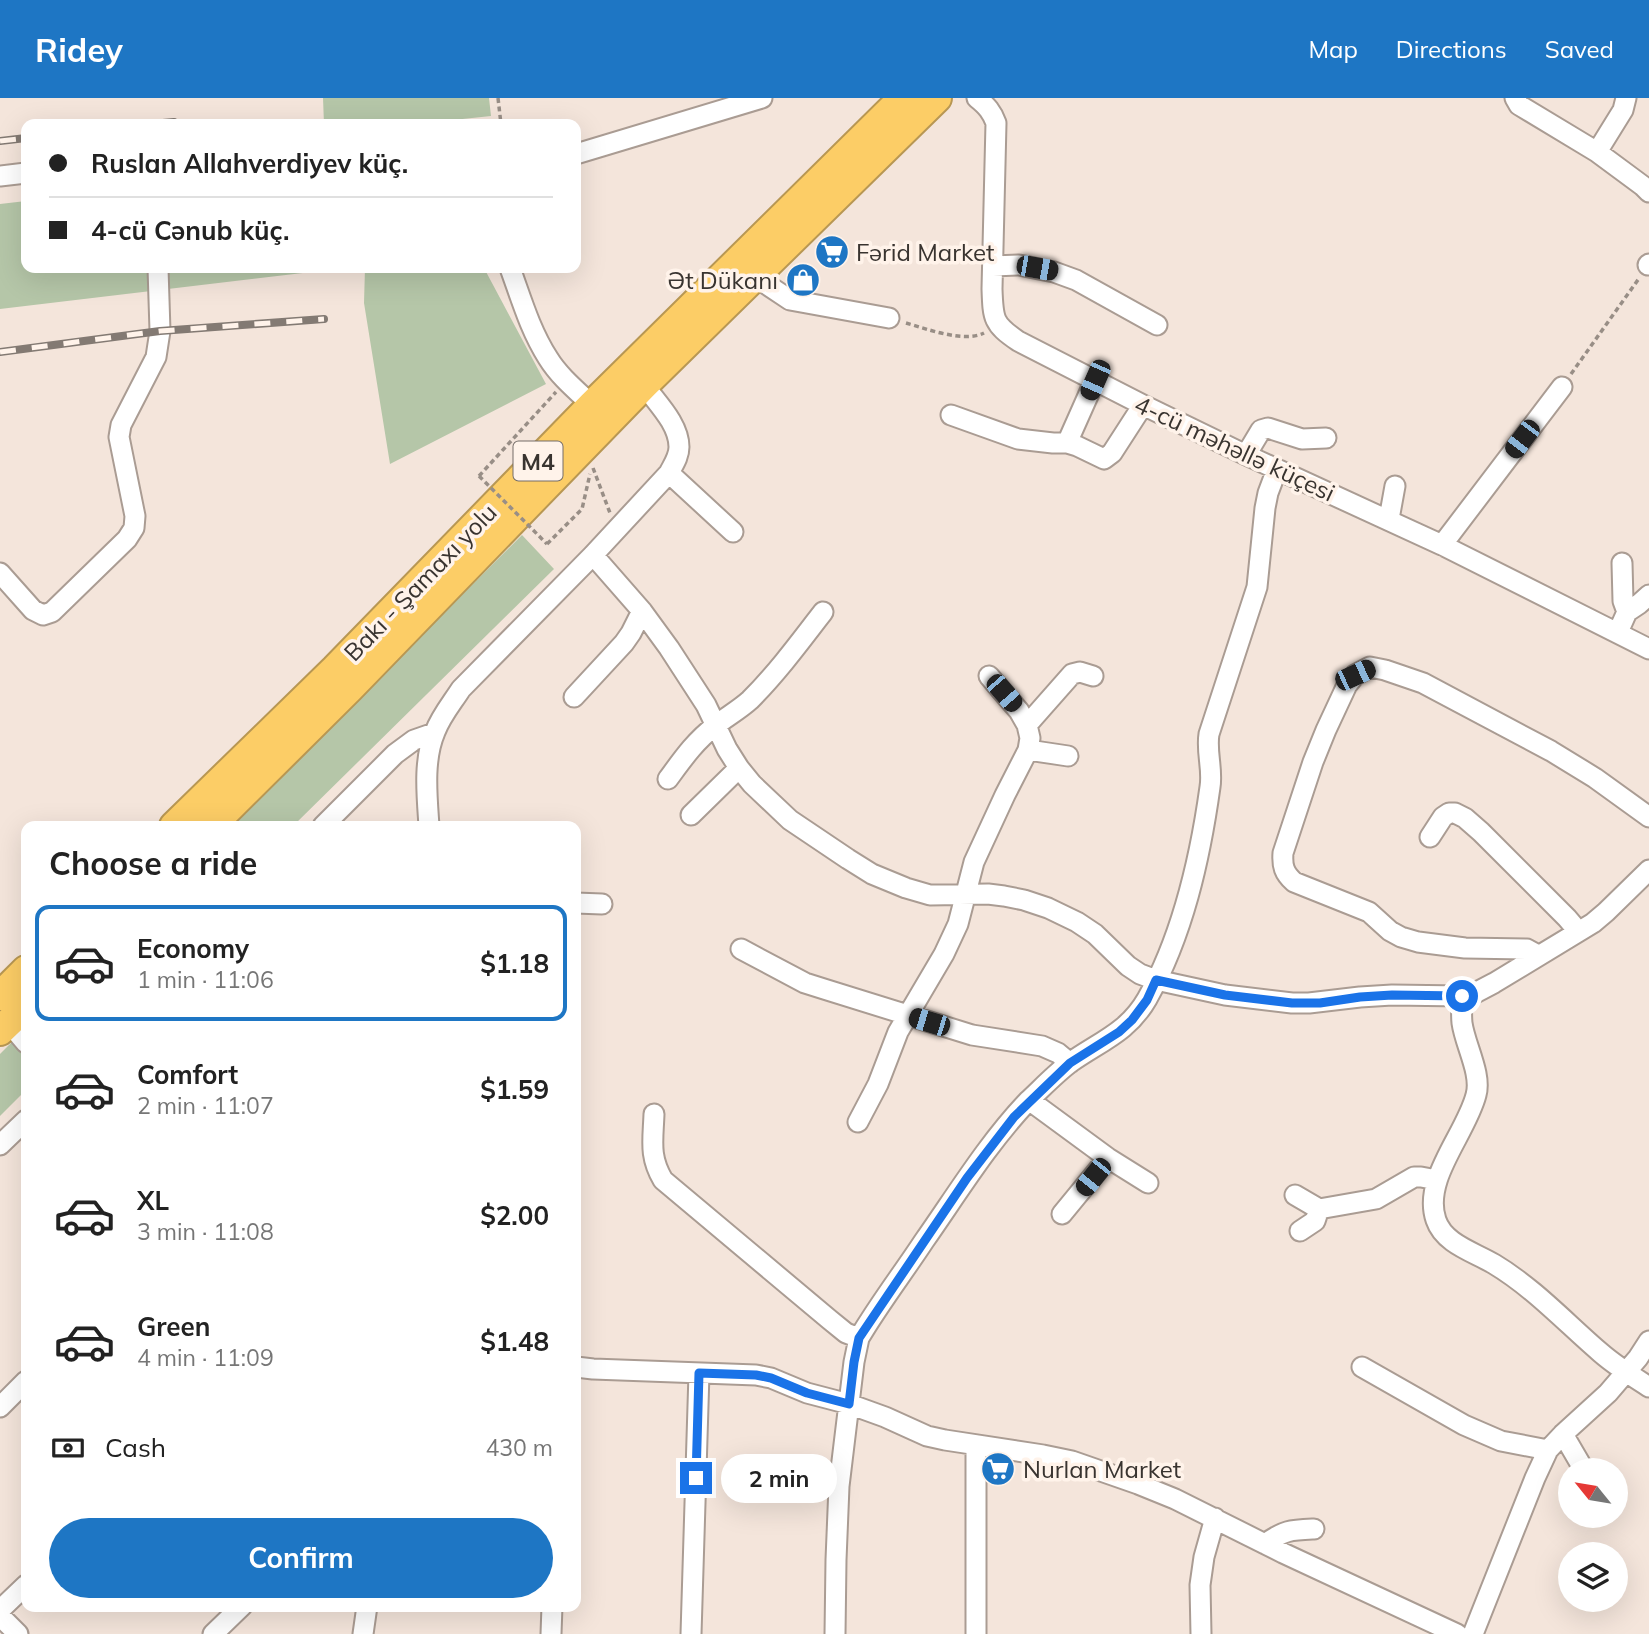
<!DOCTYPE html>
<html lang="en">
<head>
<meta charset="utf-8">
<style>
	:root { --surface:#fff; --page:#f2f2f2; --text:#222; --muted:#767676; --line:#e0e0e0; --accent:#1e76c4 }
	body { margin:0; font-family:Mulish,sans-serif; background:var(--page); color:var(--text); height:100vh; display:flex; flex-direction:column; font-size:26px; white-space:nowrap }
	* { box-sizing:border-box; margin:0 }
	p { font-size:23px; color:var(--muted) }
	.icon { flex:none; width:38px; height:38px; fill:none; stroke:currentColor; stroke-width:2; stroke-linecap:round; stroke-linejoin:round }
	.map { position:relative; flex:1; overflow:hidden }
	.sheet { position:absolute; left:21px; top:723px; width:560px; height:791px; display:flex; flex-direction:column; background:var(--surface); border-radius:14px; box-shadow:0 7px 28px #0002 }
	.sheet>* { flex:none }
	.top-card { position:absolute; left:21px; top:21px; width:560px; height:154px; border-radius:14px; box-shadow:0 7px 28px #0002; display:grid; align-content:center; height:154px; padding:0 28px; background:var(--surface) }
	.needle { width:46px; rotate:300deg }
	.buttons { position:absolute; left:1558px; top:1360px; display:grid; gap:14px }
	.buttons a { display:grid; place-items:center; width:70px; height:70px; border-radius:50%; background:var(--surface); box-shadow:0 7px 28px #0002; font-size:35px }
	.end { position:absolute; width:32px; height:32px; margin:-16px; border:9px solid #1a73e8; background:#fff; box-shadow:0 0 0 4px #fff }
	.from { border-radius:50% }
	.bubble { position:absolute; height:49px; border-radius:24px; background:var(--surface); box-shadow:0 7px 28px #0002; font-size:23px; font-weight:700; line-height:49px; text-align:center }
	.car { position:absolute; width:21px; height:42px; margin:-21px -10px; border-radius:9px; box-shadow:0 0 5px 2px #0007; background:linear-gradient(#222 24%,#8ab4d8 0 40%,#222 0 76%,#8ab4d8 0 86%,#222 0) }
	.top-card b { display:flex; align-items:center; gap:24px; height:66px; font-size:26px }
	.top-card b+b { border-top:2px solid var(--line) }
	.top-card i { width:18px; height:18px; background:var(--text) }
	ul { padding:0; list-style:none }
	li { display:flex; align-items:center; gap:21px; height:116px; margin:0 14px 10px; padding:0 14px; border:4px solid transparent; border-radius:14px }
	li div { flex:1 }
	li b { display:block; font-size:26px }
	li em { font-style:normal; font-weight:700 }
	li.current { border-color:var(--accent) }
	li>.icon { width:63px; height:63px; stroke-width:1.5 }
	h2 { padding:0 28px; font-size:32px; line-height:84px }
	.pay { display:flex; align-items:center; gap:18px; height:77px; padding:0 28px; font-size:26px }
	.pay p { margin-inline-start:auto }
	.cta { display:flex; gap:14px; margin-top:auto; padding:14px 28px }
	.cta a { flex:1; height:80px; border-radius:42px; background:var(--accent); color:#fff; font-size:28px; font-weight:700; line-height:80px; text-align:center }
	header { display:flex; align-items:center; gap:42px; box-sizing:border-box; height:98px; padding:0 35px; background:var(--accent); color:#fff }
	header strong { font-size:33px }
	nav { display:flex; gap:38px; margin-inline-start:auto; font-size:24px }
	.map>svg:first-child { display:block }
	.green { fill:#b5c6a8 }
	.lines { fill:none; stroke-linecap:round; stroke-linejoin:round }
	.minor-casing { stroke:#aa9c93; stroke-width:23 }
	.highway-casing { stroke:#b89753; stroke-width:32 }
	.path { stroke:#988e86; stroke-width:3.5; stroke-dasharray:5 3.5; stroke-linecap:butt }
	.minor { stroke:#fff; stroke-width:19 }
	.highway { stroke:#fccd66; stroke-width:28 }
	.rail-casing { stroke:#837a73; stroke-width:8 }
	.rail { stroke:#fff3ea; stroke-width:5; stroke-dasharray:16; stroke-linecap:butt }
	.path-bridge { stroke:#988e86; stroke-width:3.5; stroke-dasharray:5 3.5; stroke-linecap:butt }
	.route { stroke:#1a73e8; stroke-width:9 }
	.labels { text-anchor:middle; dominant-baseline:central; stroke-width:7; stroke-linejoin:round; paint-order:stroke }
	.shield { fill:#fff3ea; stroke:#746d68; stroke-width:2 }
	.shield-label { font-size:23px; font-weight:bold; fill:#393430 }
	.poi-label { font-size:24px; fill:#393430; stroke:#fff3ea; text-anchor:start }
	.street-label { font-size:24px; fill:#393430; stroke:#fff3ea }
</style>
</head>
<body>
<header>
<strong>Ridey</strong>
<nav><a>Map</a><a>Directions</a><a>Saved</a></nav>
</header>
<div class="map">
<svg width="1649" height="1536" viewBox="0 0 1649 1536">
	<rect width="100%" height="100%" fill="#f4e5db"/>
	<path class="green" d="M323,0H489L491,18L415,26H324Z
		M26,103V170H345L0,211V106Z
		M365,170H484L546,286L390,366L364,205Z
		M522,437L554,471L293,728H229Z
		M26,930V992L0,1018V956Z"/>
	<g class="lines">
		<g class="minor-casing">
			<path id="minor" d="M977,0C987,8 992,14 996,25L992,191C993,221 993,226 1018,243L1143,307L1246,357L1442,447L1649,551
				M1515,0L1519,7L1597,54L1643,88L1649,94
				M1597,54L1623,12L1626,0
				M576,56L762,0
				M0,78L26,75
				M1648,167L1649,166
				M993,168L1019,167L1054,174L1076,182L1157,227
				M510,170C521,200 530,232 548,260C559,278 576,292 592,307
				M754,178L790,202L889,220
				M951,317L1018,341L1053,345H1067L1077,348L1104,361L1112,355L1143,307
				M1067,345L1095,282
				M1246,357L1261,332L1268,330L1302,341L1326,340
				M669,375L733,434
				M1389,421L1395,388
				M1442,447L1562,289
				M593,457L642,513L669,550L706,607L727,651L739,670L752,686L790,722L848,761L872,776L906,790L930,797L988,796L1004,798L1024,802L1048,810L1077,824L1095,836L1128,868L1140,876L1156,882L1225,897L1292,905H1309L1360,899L1392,897L1462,898L1475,895L1494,885L1593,825L1606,814L1649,772
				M0,475L33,512L43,517L52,514L127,441L134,430L135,418L119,339L121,327L156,259L160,233L158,170
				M1627,514L1639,506L1649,497
				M1618,534L1627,514L1623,503L1622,465
				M574,599L624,545L631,535L642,513
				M1027,627L1072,576L1080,574L1093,578
				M1028,652L1068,658
				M668,681C682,662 695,643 715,628C726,619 739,612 750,602C777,575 800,544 823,514
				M691,717L739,670
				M323,728L395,656L414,642L434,635
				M429,728C427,698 423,662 435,634C441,618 452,605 461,591L593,457L669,375C673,367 679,359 679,349C679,326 657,305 644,287
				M1430,739L1443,719L1449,715H1455L1465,720L1481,734L1567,820L1578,833
				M576,805L602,806
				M741,851L805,885L824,891L972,937L1042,948L1058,955L1070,965
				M1538,857L1527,851L1465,850L1418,844L1401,839L1390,833L1369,814L1294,784C1284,775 1282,768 1283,755L1313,664L1326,632L1347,587L1355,577L1370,569L1385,572L1423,585L1551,653L1595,680L1649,719
				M1462,898C1462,907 1461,916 1462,925C1465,947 1482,976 1476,997C1466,1036 1422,1081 1436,1122C1444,1146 1474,1154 1494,1166C1534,1190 1566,1225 1601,1255C1616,1268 1632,1278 1649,1289
				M9,925L26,945
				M1029,1002L1108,1060L1148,1085
				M654,1016C653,1043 649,1058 663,1082L830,1222L846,1235L859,1240
				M858,1024L878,986L898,934L944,856L958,826L974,764L1005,697L1028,652L1030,640L1027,627L1019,613L989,578
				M0,1047L26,1022
				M1295,1097L1319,1111
				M1062,1116L1108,1060
				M1300,1133L1315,1123L1319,1111L1376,1101L1414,1079H1421L1437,1082
				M576,1269L593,1271L756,1277L771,1280L807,1295L849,1306L885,1319L927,1338L945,1342L1043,1357L1072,1363L1138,1386L1175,1401L1283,1455L1457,1536
				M1362,1269L1464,1327L1501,1343L1548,1352
				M0,1309L26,1283
				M1563,1336L1584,1372
				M976,1347V1536
				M1265,1446C1284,1432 1291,1432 1314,1431
				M0,1512L26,1487
				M0,1518L18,1536
				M213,1536L242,1508
				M363,1536L367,1508
				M551,1536L552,1508
				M691,1536L699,1275
				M835,1536L836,1462L839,1388L854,1264L859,1240C879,1206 903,1175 924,1143C957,1096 988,1045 1028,1003C1042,990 1056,975 1071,964C1101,943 1128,934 1147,901C1183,837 1200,761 1210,689C1213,671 1206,654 1209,636L1257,489L1265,410L1268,395L1277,371
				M1201,1536L1200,1487L1204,1459L1215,1420
				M1473,1536L1535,1380L1548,1352L1563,1336L1608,1295L1638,1260L1649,1243"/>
		</g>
		<g class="highway-casing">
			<path id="highway" d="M174,728L335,571L592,307L903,0
				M211,728L350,590L644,287L937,0
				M0,898L26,872
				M0,933L26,908"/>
		</g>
		<path class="path" d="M498,0L501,26
			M906,225C927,231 964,245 984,235
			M1571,276L1640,179
			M593,370L610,415
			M479,378L556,294
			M547,446L582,411L590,376"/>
		<use href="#minor" class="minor"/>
		<use href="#highway" class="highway"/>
		<g class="rail-casing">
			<path id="rail" d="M151,26L174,24
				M0,43L26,40
				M0,254L160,233L324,221"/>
		</g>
		<use href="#rail" class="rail"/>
		<path class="path-bridge" d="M479,378L547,446"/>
	</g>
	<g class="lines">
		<path class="route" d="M696,1380L699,1275L756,1277L771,1280L807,1295L849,1306L854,1264L859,1240L967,1080L1014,1019L1070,965L1119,934L1132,922L1147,902L1156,882L1225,897L1292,905H1320L1360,899L1392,897L1462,898"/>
	</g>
	<defs>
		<g id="supermarket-disc" transform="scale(1.75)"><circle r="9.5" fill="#1e76c4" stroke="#fff3ea"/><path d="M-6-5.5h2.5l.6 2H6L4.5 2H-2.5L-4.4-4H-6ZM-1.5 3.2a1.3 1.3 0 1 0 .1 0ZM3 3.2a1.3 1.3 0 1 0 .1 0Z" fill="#fff"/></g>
		<g id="shop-disc" transform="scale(1.75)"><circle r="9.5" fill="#1e76c4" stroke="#fff3ea"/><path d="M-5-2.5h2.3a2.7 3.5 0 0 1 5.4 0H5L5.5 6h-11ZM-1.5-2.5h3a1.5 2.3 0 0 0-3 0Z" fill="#fff"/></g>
	</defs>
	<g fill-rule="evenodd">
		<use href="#supermarket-disc" x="832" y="154"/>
		<use href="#shop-disc" x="803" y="182"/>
		<use href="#supermarket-disc" x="998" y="1371"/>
	</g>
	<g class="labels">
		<rect class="shield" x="513.5" y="343.5" width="49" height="39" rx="5"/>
		<g class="shield-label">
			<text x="538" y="363">M4</text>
		</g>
		<g class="poi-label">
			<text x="856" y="154">Fərid Market</text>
			<text x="778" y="182" text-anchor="end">Ət Dükanı</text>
			<text x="1023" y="1371">Nurlan Market</text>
		</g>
		<g class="street-label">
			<text transform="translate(1235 350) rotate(25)">4-cü məhəllə küçesi</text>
			<text transform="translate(420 484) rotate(-46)">Bakı - Şamaxı yolu</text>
		</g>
	</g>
</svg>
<div class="buttons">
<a><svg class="needle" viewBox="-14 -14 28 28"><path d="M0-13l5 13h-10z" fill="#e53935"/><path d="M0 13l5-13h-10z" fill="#767676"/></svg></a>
<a><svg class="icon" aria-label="layers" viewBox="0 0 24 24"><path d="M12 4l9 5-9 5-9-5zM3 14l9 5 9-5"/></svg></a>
</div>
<i class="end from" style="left:1462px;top:898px"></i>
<i class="end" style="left:696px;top:1380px"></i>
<div class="bubble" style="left:721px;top:1356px;width:116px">2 min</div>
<i class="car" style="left:1037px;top:170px;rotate:100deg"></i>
<i class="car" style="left:1095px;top:282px;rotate:204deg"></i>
<i class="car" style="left:1522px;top:341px;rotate:217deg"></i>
<i class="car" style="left:1355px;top:577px;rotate:65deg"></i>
<i class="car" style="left:1004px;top:595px;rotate:139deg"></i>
<i class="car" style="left:929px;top:924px;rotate:287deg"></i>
<i class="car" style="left:1093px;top:1079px;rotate:219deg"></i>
<div class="top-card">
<b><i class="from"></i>Ruslan Allahverdiyev küç.</b>
<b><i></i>4-cü Cənub küç.</b>
</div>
<section class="sheet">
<h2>Choose a ride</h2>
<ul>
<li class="current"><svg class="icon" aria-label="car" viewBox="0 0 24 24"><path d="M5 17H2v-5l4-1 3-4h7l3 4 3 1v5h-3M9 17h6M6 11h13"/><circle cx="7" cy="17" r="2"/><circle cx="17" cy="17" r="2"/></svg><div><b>Economy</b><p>1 min · 11:06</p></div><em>$1.18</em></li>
<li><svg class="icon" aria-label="car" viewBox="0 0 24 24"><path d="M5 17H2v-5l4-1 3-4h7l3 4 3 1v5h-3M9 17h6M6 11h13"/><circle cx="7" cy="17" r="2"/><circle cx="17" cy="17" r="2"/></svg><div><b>Comfort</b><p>2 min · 11:07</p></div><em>$1.59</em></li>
<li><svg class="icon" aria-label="car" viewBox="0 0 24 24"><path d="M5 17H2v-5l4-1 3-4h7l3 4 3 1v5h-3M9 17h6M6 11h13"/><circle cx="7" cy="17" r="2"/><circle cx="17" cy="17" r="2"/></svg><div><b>XL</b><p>3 min · 11:08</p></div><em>$2.00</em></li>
<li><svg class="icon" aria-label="car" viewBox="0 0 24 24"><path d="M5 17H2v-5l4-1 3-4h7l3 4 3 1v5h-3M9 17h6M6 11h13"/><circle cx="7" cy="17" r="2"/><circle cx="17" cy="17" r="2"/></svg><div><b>Green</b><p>4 min · 11:09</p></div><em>$1.48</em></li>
</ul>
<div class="pay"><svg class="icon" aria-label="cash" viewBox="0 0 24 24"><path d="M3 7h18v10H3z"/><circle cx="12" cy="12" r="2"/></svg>Cash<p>430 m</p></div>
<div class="cta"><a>Confirm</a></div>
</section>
</div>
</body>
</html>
